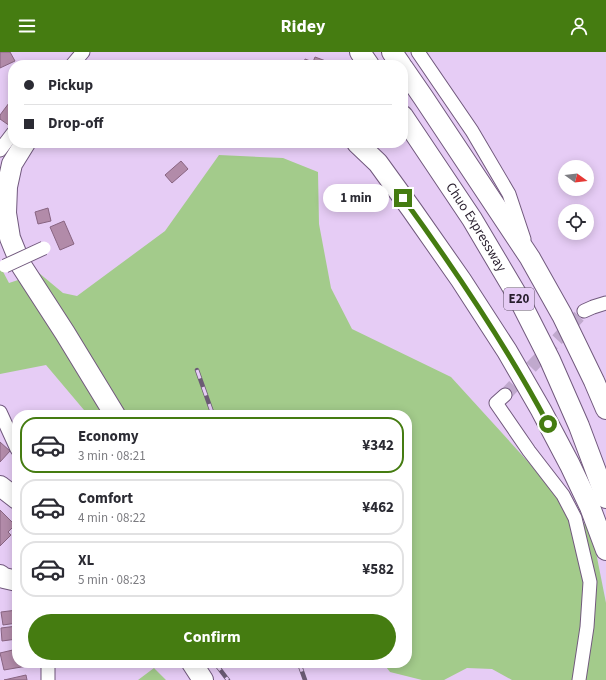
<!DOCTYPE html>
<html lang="en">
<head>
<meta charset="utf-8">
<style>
	:root { --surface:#fff; --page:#f7f7f7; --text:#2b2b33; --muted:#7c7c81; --line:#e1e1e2; --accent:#457c11 }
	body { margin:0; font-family:"Source Sans 3",sans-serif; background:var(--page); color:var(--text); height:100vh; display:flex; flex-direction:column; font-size:15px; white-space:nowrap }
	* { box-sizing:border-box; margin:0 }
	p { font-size:13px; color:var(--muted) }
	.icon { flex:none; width:22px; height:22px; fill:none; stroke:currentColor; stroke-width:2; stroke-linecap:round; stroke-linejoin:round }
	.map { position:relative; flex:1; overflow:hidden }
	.details { position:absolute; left:12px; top:358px; width:400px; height:258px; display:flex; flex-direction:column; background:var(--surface); border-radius:16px; box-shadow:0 2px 10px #0003 }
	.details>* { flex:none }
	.hud { position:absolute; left:8px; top:8px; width:400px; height:88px; border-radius:16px; box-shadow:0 2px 10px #0003; display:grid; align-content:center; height:88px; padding:0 16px; background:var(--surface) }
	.needle { width:26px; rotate:105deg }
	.buttons { position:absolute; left:558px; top:108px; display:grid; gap:8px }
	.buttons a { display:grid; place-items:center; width:36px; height:36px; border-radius:50%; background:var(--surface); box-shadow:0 2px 10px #0003; font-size:20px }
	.end { position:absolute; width:18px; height:18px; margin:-9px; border:5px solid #457c11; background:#fff; box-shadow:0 0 0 2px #fff }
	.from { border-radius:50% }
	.bubble { position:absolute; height:28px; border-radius:14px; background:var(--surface); box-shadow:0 2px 10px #0003; font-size:13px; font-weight:700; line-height:28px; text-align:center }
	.hud b { display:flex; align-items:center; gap:14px; height:38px; font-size:15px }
	.hud b+b { border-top:1px solid var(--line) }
	.hud i { width:10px; height:10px; background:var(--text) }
	ul { padding:7px 0 0; list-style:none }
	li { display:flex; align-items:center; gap:12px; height:56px; margin:0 8px 6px; padding:0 8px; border:2px solid var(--line); border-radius:16px }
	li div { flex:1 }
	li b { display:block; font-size:15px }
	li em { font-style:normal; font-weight:700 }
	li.active { border-color:var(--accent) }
	li>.icon { width:36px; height:36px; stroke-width:1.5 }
	.action { display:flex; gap:8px; margin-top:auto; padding:8px 16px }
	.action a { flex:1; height:46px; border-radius:24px; background:var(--accent); color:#fff; font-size:16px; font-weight:700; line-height:46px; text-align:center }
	header { display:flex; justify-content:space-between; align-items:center; height:52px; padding:0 16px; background:var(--accent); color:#fff; font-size:18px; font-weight:700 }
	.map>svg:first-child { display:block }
	.green { fill:#a3cb8b }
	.building { fill:#b28ba9; stroke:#886481 }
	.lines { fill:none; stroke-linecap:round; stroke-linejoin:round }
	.minor-tunnel { stroke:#c0a9cd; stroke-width:13; stroke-dasharray:13 6; stroke-linecap:butt }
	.minor-casing { stroke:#71597d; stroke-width:15 }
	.highway-casing { stroke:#71597d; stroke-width:22 }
	.minor { stroke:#fff; stroke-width:13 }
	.highway { stroke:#fff; stroke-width:20 }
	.rail-casing { stroke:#6b5b74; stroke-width:4.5 }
	.rail { stroke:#e6ccf5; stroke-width:3; stroke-dasharray:9; stroke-linecap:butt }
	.minor-bridge-casing { stroke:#71597d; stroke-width:15; stroke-linecap:butt }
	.minor-bridge { stroke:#fff; stroke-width:13 }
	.route { stroke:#457c11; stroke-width:5 }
	.labels { text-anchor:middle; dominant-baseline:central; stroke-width:4; stroke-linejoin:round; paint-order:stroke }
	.shield { fill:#e6ccf5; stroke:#605268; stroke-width:1 }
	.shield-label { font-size:13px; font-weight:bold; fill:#271d2c }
	.street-label { font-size:14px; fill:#271d2c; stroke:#e6ccf5 }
</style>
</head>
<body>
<header><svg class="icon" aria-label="menu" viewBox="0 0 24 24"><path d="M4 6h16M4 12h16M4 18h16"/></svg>Ridey<svg class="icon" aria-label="person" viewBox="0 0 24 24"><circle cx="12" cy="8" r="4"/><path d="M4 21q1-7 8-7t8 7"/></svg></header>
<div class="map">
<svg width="606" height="628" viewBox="0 0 606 628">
	<rect width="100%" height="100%" fill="#e6ccf5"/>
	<path class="green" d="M219,103L283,106L318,120L319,172L331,236L352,277L451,325L592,480L606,551V628H512L492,617L467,616L444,628H422L390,620L383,611H407V363H87L84,358L46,313L0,322V214L9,231L39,221L63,241L77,244L165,179Z
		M154,616L166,628H138Z"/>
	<path class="building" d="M0,0H10L15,9L0,16Z
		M315,5L334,12L333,13H297L299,9L304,11L305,7L313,10Z
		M12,47L13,48V70L10,74L0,67V63Z
		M181,109L188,117L172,131L165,123Z
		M48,156L51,169L38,172L35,160Z
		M64,169L74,192L60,198L50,175Z
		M0,390L10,399L0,410Z
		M0,458L15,473L8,480L11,483L0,494Z
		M17,558V571L3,573L1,560Z
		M17,574V587L2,589L1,576Z
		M17,597V611H33V613L4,618L0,601Z
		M26,623L27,628H4Z"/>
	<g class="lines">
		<path class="minor-tunnel" d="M505,343L584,259"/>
		<g class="minor-casing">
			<path id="minor" d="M418,0L472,79L509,142L524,187
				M72,13L83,0
				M0,98L13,81
				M584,259L593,255L606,251
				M505,343L496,351L529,399L563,443L575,466L590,530L587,575L579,628
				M0,360L17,397
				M48,611V628"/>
		</g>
		<g class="highway-casing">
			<g id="highway">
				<path d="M360,0L369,13"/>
				<path d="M392,0L401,13"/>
				<path d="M403,16L423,45L530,206L562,263L594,329L606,357"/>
				<path id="s1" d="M403,64L472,167L517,243L550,308L579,374L606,446"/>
				<path d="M25,91L12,112L7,135L6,161L10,186L21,213L65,281L115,363"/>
				<path d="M357,91L378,111L412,158L461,228L507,299L541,358L570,413L590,455L606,498"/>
				<path d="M0,434L17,447"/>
				<path d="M0,523L4,526L17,529"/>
				<path d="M192,611L203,628"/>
			</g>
		</g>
		<use href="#minor" class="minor"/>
		<use href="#highway" class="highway"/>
		<g class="rail-casing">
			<path id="rail" d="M197,318L213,363
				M215,611L228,628
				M299,611L305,628"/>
		</g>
		<use href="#rail" class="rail"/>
		<g class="minor-bridge-casing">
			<path id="minor-bridge" d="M5,214L44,196"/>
		</g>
		<use href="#minor-bridge" class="minor-bridge"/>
	</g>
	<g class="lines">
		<path class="route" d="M403,146C456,219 506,293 548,372"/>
	</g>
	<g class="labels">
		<rect class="shield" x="504" y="236" width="30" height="22" rx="3"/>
		<g class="shield-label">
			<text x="519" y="247">E20</text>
		</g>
		<g class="street-label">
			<text stroke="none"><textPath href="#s1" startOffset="133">Chuo Expressway</textPath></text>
		</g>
	</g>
</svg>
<div class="buttons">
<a><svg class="needle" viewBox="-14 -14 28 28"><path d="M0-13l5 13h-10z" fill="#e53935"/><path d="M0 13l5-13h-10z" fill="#7c7c81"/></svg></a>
<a><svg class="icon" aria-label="locate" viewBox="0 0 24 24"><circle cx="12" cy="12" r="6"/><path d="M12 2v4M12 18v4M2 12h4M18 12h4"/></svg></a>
</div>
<i class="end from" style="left:548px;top:372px"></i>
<i class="end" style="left:403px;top:146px"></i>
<div class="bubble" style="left:323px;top:132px;width:66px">1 min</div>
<div class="hud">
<b><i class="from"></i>Pickup</b>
<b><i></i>Drop-off</b>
</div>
<section class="details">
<ul>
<li class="active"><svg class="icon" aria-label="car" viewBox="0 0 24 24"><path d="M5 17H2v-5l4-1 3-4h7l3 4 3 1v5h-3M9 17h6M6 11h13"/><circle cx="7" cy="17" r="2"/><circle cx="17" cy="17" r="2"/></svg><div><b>Economy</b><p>3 min · 08:21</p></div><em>¥342</em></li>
<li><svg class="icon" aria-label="car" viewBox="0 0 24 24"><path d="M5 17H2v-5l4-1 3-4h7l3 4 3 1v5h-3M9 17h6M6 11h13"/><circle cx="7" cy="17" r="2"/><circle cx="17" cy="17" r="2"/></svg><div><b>Comfort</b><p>4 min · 08:22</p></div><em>¥462</em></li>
<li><svg class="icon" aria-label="car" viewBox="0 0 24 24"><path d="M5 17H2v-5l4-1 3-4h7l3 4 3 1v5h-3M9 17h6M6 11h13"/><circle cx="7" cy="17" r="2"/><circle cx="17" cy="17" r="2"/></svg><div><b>XL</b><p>5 min · 08:23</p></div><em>¥582</em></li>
</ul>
<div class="action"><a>Confirm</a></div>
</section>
</div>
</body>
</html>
